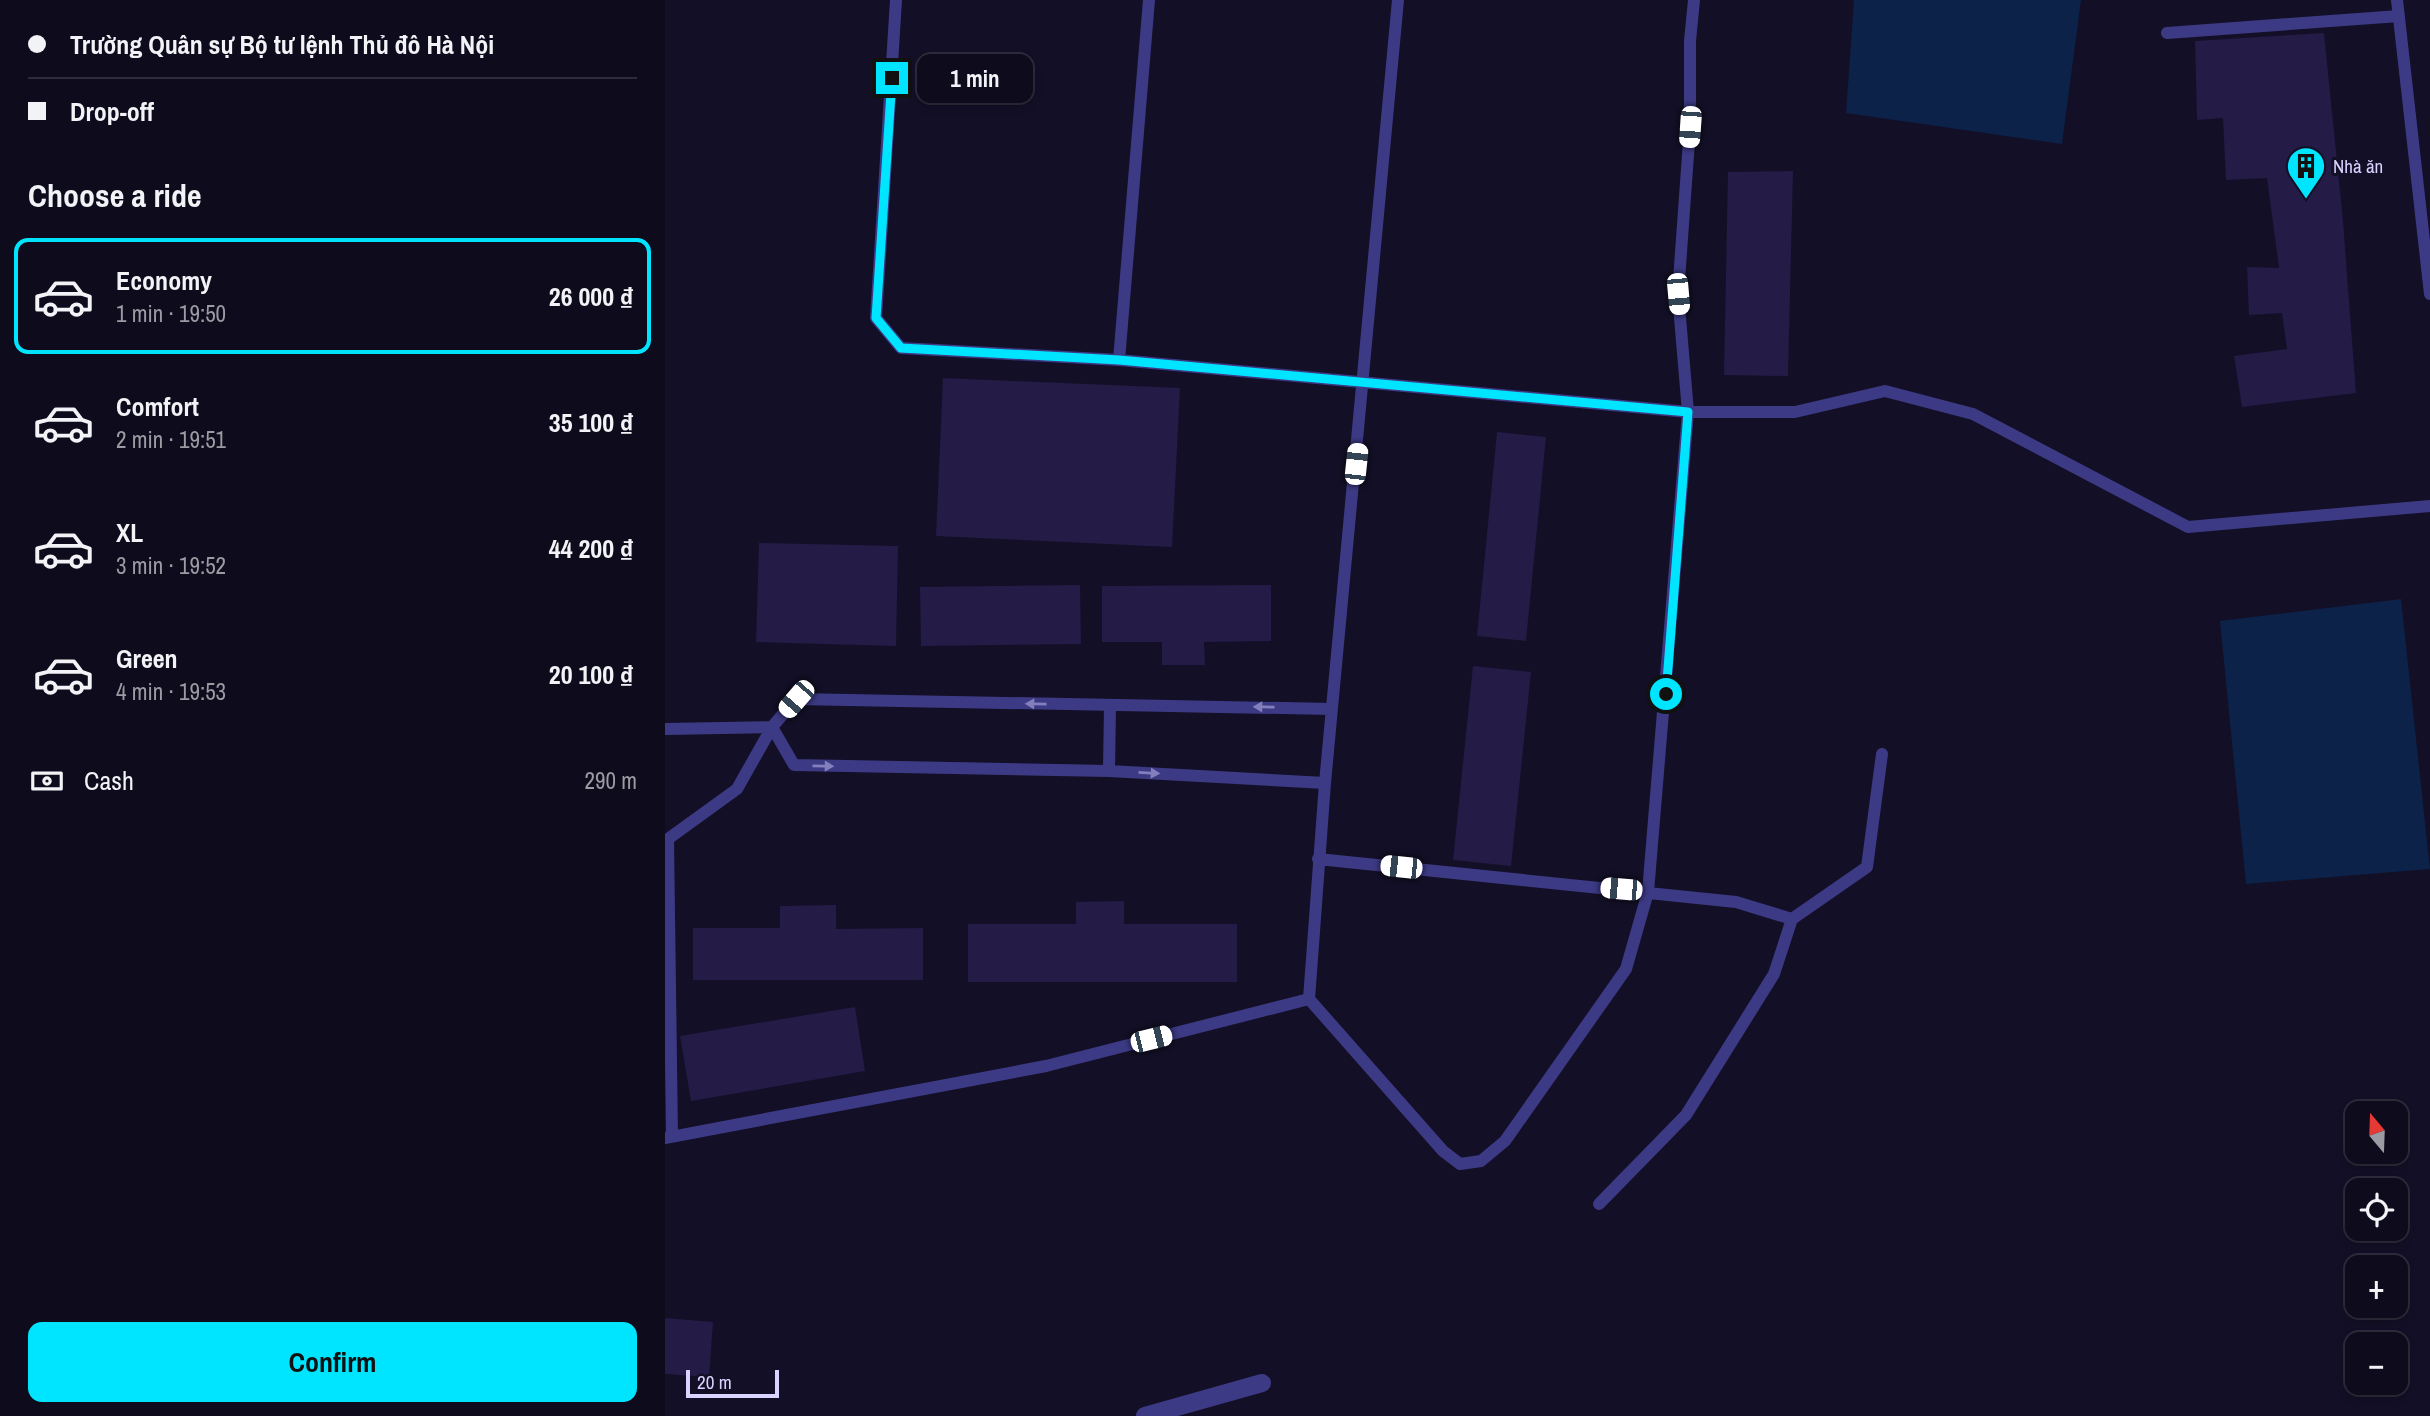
<!DOCTYPE html>
<html lang="en">
<head>
<meta charset="utf-8">
<style>
	:root { --surface:#0e0b1c; --page:#1c1929; --text:#f1f3f6; --muted:#9b9ba3; --line:#2e2b3b; --accent:#00e5ff }
	body { margin:0; font-family:"Archivo Narrow",sans-serif; background:var(--page); color:var(--text); height:100vh; display:flex; flex-direction:column; font-size:26px; white-space:nowrap }
	* { box-sizing:border-box; margin:0 }
	p { font-size:23px; color:var(--muted) }
	.icon { flex:none; width:38px; height:38px; fill:none; stroke:currentColor; stroke-width:2; stroke-linecap:round; stroke-linejoin:round }
	.map { position:relative; flex:1; overflow:hidden }
	.sheet { display:flex; flex-direction:column; background:var(--surface); width:665px }
	.sheet>* { flex:none }
	.top-card { display:grid; align-content:center; height:154px; padding:0 28px; background:var(--surface) }
	.needle { width:46px; rotate:341deg }
	.tools { position:absolute; left:1680px; top:1101px; display:grid; gap:14px }
	.tools a { display:grid; place-items:center; width:63px; height:63px; border-radius:14px; background:var(--surface); box-shadow:0 4px 10px #0003,0 0 0 2px var(--line); font-size:35px }
	.scale { position:absolute; left:21px; bottom:18px; width:93px; box-sizing:border-box; padding-left:7px; border:4px solid #d9d4ff; border-top:0; font-size:19px; line-height:24px; white-space:nowrap; color:#d9d4ff; -webkit-text-stroke:5px #130f26; paint-order:stroke }
	.end { position:absolute; width:32px; height:32px; margin:-16px; border:9px solid #00e5ff; background:#111; box-shadow:0 0 0 4px #111 }
	.from { border-radius:50% }
	.bubble { position:absolute; height:49px; border-radius:14px; background:var(--surface); box-shadow:0 4px 10px #0003,0 0 0 2px var(--line); font-size:23px; font-weight:700; line-height:49px; text-align:center }
	.car { position:absolute; width:21px; height:42px; margin:-21px -10px; border-radius:9px; box-shadow:0 0 5px 2px #0007; background:linear-gradient(#fff 24%,#345 0 40%,#fff 0 76%,#345 0 86%,#fff 0) }
	.top-card b { display:flex; align-items:center; gap:24px; height:66px; font-size:26px }
	.top-card b+b { border-top:2px solid var(--line) }
	.top-card i { width:18px; height:18px; background:var(--text) }
	ul { padding:0; list-style:none }
	li { display:flex; align-items:center; gap:21px; height:116px; margin:0 14px 10px; padding:0 14px; border:4px solid transparent; border-radius:14px }
	li div { flex:1 }
	li b { display:block; font-size:26px }
	li em { font-style:normal; font-weight:700 }
	li.on { border-color:var(--accent) }
	li>.icon { width:63px; height:63px; stroke-width:1.5 }
	h2 { padding:0 28px; font-size:32px; line-height:84px }
	.pay { display:flex; align-items:center; gap:18px; height:77px; padding:0 28px; font-size:26px }
	.pay p { margin-inline-start:auto }
	.primary-button { display:flex; gap:14px; margin-top:auto; padding:14px 28px }
	.primary-button a { flex:1; height:80px; border-radius:14px; background:var(--accent); color:#111; font-size:28px; font-weight:700; line-height:80px; text-align:center }
	main { display:flex; flex:1; min-height:0 }
	.map>svg:first-child { display:block }
	.water { fill:#0c2248 }
	.building { fill:#241b47 }
	.lines { fill:none; stroke-linecap:round; stroke-linejoin:round }
	.lane { stroke:#3d3a85; stroke-width:12 }
	.street { stroke:#3d3a85; stroke-width:18 }
	.oneway { fill:#837fbc }
	.route { stroke:#00e5ff; stroke-width:9 }
	.labels { text-anchor:middle; dominant-baseline:central; stroke-width:6; stroke-linejoin:round; paint-order:stroke }
	.poi-label { font-size:19px; fill:#d9d4ff; stroke:#130f26; text-anchor:start }
</style>
</head>
<body>
<main>
<section class="sheet">
<div class="top-card">
<b><i class="from"></i>Trường Quân sự Bộ tư lệnh Thủ đô Hà Nội</b>
<b><i></i>Drop-off</b>
</div>
<h2>Choose a ride</h2>
<ul>
<li class="on"><svg class="icon" aria-label="car" viewBox="0 0 24 24"><path d="M5 17H2v-5l4-1 3-4h7l3 4 3 1v5h-3M9 17h6M6 11h13"/><circle cx="7" cy="17" r="2"/><circle cx="17" cy="17" r="2"/></svg><div><b>Economy</b><p>1 min · 19:50</p></div><em>26 000 ₫</em></li>
<li><svg class="icon" aria-label="car" viewBox="0 0 24 24"><path d="M5 17H2v-5l4-1 3-4h7l3 4 3 1v5h-3M9 17h6M6 11h13"/><circle cx="7" cy="17" r="2"/><circle cx="17" cy="17" r="2"/></svg><div><b>Comfort</b><p>2 min · 19:51</p></div><em>35 100 ₫</em></li>
<li><svg class="icon" aria-label="car" viewBox="0 0 24 24"><path d="M5 17H2v-5l4-1 3-4h7l3 4 3 1v5h-3M9 17h6M6 11h13"/><circle cx="7" cy="17" r="2"/><circle cx="17" cy="17" r="2"/></svg><div><b>XL</b><p>3 min · 19:52</p></div><em>44 200 ₫</em></li>
<li><svg class="icon" aria-label="car" viewBox="0 0 24 24"><path d="M5 17H2v-5l4-1 3-4h7l3 4 3 1v5h-3M9 17h6M6 11h13"/><circle cx="7" cy="17" r="2"/><circle cx="17" cy="17" r="2"/></svg><div><b>Green</b><p>4 min · 19:53</p></div><em>20 100 ₫</em></li>
</ul>
<div class="pay"><svg class="icon" aria-label="cash" viewBox="0 0 24 24"><path d="M3 7h18v10H3z"/><circle cx="12" cy="12" r="2"/></svg>Cash<p>290 m</p></div>
<div class="primary-button"><a>Confirm</a></div>
</section>
<div class="map">
<svg width="1765" height="1416" viewBox="0 0 1765 1416">
	<rect width="100%" height="100%" fill="#130f26"/>
	<path class="water" d="M1189,0H1416L1397,144L1181,113Z
		M1736,599L1765,869L1581,884L1555,621Z"/>
	<path class="building" d="M1659,33L1678,221L1691,393L1577,407L1569,356L1622,349L1617,313L1584,315L1582,267L1614,268L1602,178L1561,180L1558,118L1532,120L1530,41Z
		M1128,171L1123,376L1059,375L1063,172Z
		M278,378L515,388L507,547L271,536Z
		M832,432L881,437L861,641L812,636Z
		M94,543L233,546L231,646L91,642Z
		M415,585L416,644L256,646L255,587Z
		M606,585V641L539,642L540,665H497V642H437V586Z
		M808,666L866,672L846,866L788,860Z
		M459,901V924H572V982H303V924H411V902Z
		M171,905V929L258,928V980H28V928H115V906Z
		M190,1007L200,1071L26,1101L15,1036Z
		M0,1318L48,1322L44,1377L0,1374Z"/>
	<g class="lines">
		<path class="lane" d="M231,0L211,318L236,348L454,360L1023,412H1130L1220,391L1308,414L1523,527L1765,506
			M733,0L660,783L644,999L778,1151L795,1164L816,1161L840,1141L961,969L983,892L1023,412L1013,294L1025,127V41L1029,0
			M1732,0L1765,294
			M1502,33L1734,16
			M454,360L484,0
			M0,729L107,727
			M444,771L445,705
			M660,783L444,771L129,765L107,727L131,699L667,709
			M653,859L1071,902L1127,919
			M7,1136L3,839L72,789L107,727
			M0,1138L381,1066L644,999
			M934,1204L1021,1115L1109,974L1127,919L1202,867L1217,754"/>
		<path class="street" d="M480,1416L597,1383"/>
	</g>
	<defs><path id="oneway-solid" d="M-6-.8H1V-3.2L6.5 0L1 3.2V.8H-6Z" transform="scale(1.75)"/></defs>
	<g class="oneway">
		<use href="#oneway-solid" transform="translate(371 704) rotate(-179)"/>
		<use href="#oneway-solid" transform="translate(599 707) rotate(-179)"/>
		<use href="#oneway-solid" transform="translate(158 766) rotate(1)"/>
		<use href="#oneway-solid" transform="translate(484 773) rotate(3)"/>
	</g>
	<g class="lines">
		<path class="route" d="M227,78L211,318L236,348L454,360L1023,412L1001,694"/>
	</g>
	<defs>
		<g id="building-pin" transform="scale(2.0125)"><path d="M0 17L-7.5 6A9.5 9.5 0 1 1 7.5 6Z" fill="#00e5ff" stroke="#130f26"/><path d="M-4-6H4V6H1V3H-1V6H-4ZM-2.5-4.3h1.7v1.8h-1.7ZM.8-4.3h1.7v1.8H.8ZM-2.5-1h1.7V.8h-1.7ZM.8-1h1.7V.8H.8Z" fill="#111"/></g>
	</defs>
	<g fill-rule="evenodd">
		<use href="#building-pin" x="1641" y="166"/>
	</g>
	<g class="labels">
		<g class="poi-label">
			<text x="1668" y="166">Nhà ăn</text>
		</g>
	</g>
</svg>
<div class="tools">
<a><svg class="needle" viewBox="-14 -14 28 28"><path d="M0-13l5 13h-10z" fill="#e53935"/><path d="M0 13l5-13h-10z" fill="#9b9ba3"/></svg></a>
<a><svg class="icon" aria-label="locate" viewBox="0 0 24 24"><circle cx="12" cy="12" r="6"/><path d="M12 2v4M12 18v4M2 12h4M18 12h4"/></svg></a>
<a>+</a>
<a>−</a>
</div>
<div class="scale">20 m</div>
<i class="end from" style="left:1001px;top:694px"></i>
<i class="end" style="left:227px;top:78px"></i>
<div class="bubble" style="left:252px;top:54px;width:116px">1 min</div>
<i class="car" style="left:1025px;top:127px;rotate:184deg"></i>
<i class="car" style="left:1013px;top:294px;rotate:175deg"></i>
<i class="car" style="left:691px;top:464px;rotate:6deg"></i>
<i class="car" style="left:131px;top:699px;rotate:221deg"></i>
<i class="car" style="left:736px;top:867px;rotate:276deg"></i>
<i class="car" style="left:956px;top:889px;rotate:275deg"></i>
<i class="car" style="left:486px;top:1039px;rotate:76deg"></i>
</div>
</main>
</body>
</html>
